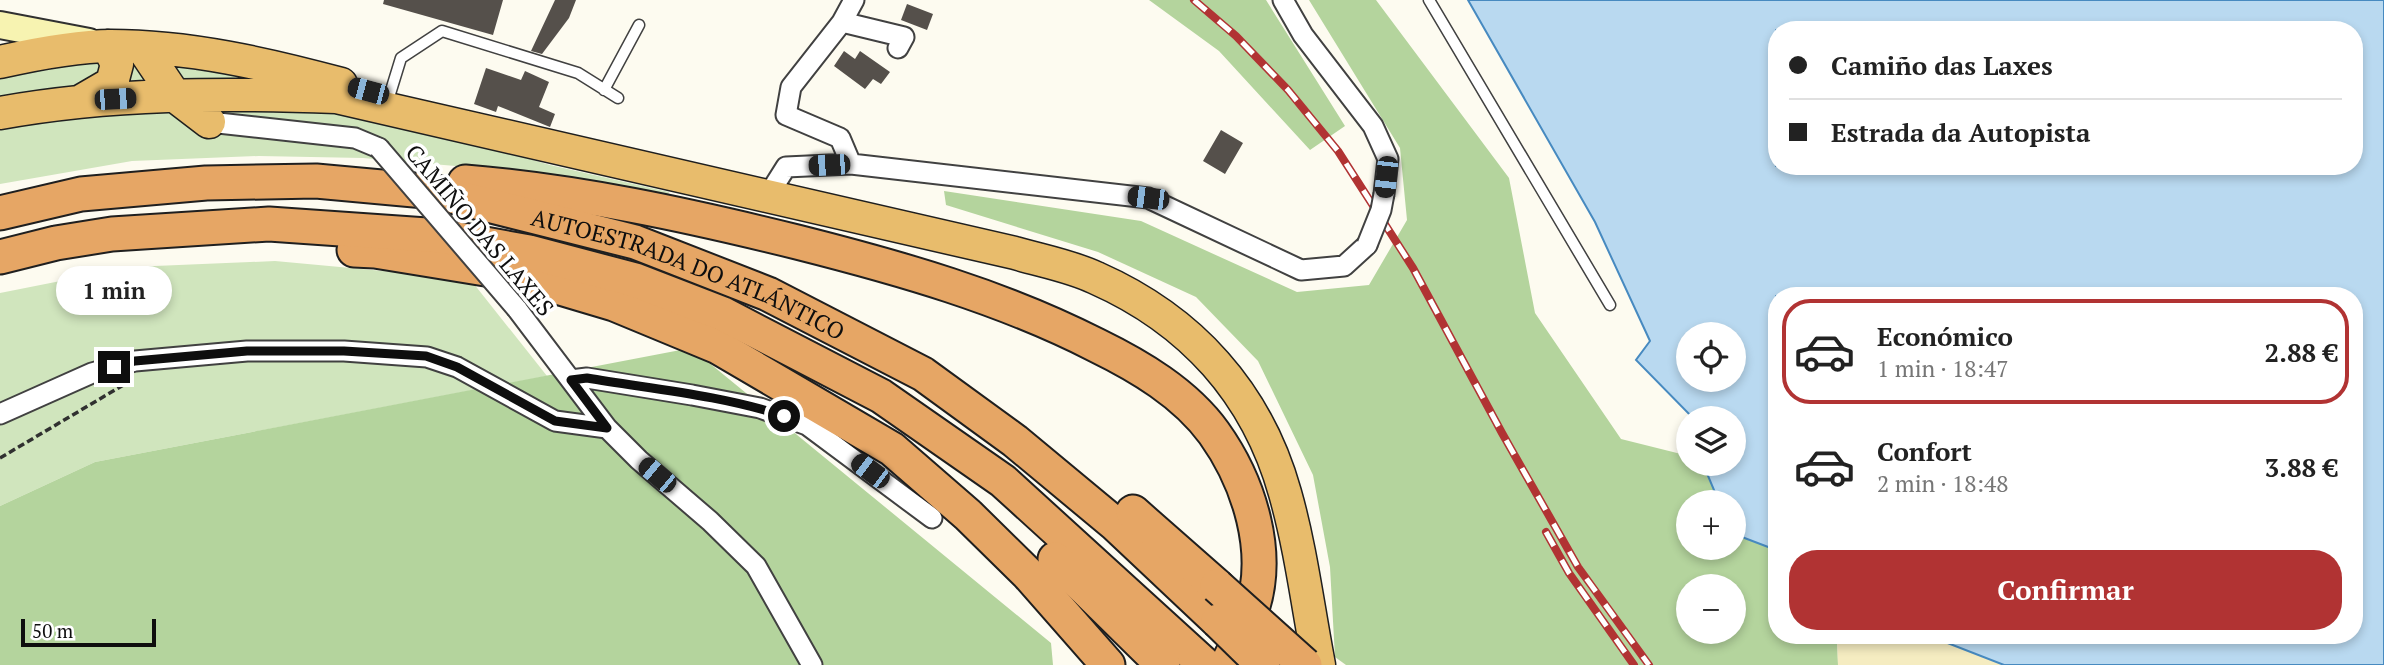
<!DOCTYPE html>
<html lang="es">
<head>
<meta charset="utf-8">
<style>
	:root { --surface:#fff; --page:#f2f2f2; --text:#222; --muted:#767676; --line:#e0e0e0; --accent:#b13333 }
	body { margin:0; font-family:"PT Serif",serif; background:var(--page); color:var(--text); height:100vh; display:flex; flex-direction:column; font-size:26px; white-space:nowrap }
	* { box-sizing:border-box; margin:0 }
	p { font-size:23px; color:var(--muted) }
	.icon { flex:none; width:38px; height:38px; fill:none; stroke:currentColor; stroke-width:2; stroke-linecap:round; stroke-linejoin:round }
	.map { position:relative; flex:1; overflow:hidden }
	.details { position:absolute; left:1768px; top:287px; width:595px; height:357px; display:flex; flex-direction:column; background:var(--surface); border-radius:28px; box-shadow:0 4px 10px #0003 }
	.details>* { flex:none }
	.banner { position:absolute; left:1768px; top:21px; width:595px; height:154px; border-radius:28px; box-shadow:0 4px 10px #0003; display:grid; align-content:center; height:154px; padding:0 21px; background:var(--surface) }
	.tools { position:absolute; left:1676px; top:322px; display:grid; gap:14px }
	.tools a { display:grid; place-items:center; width:70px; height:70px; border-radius:50%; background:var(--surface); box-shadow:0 4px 10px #0003; font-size:35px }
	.scale { position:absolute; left:21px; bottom:18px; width:135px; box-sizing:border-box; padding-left:7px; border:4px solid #0e0e0e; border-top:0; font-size:19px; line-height:24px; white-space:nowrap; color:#0e0e0e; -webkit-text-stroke:5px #fff; paint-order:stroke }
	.end { position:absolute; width:32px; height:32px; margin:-16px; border:9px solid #0e0e0e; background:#fff; box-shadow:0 0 0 4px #fff }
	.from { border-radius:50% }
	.bubble { position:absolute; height:49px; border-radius:24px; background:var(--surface); box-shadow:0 4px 10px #0003; font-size:23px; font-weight:700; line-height:49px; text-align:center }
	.car { position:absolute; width:21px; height:42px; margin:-21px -10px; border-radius:9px; box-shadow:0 0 5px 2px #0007; background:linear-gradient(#222 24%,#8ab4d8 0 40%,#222 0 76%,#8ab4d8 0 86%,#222 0) }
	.banner b { display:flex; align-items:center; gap:24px; height:66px; font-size:26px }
	.banner b+b { border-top:2px solid var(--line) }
	.banner i { width:18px; height:18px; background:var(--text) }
	ul { padding:12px 0 0; list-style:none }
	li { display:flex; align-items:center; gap:21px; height:105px; margin:0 14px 10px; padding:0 7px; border:4px solid transparent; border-radius:28px }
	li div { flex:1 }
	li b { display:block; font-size:26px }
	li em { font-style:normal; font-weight:700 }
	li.current { border-color:var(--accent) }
	li>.icon { width:63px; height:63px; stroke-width:1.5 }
	.button { display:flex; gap:14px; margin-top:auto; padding:14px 21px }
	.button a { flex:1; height:80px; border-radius:28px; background:var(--accent); color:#fff; font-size:28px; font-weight:700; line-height:80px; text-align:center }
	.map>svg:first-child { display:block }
	.green { fill:#d0e5bd }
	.forest { fill:#b4d49d; fill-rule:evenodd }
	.sand { fill:#f5ecc1 }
	.water { fill:#b9d9f0; stroke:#478ac0; stroke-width:2; fill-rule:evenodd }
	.building { fill:#55504b }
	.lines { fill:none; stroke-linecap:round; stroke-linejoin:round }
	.service-casing { stroke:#414141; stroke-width:13 }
	.minor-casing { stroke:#414141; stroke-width:23 }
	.secondary-casing { stroke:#303030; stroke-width:30 }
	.trunk-casing { stroke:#1f1f1f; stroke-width:35 }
	.motorway-casing { stroke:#1f1f1f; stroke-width:37 }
	.path { stroke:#303030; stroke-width:3.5; stroke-dasharray:7 3.5; stroke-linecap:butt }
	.service { stroke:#fff; stroke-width:10 }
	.minor { stroke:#fff; stroke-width:19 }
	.secondary { stroke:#f7f3b1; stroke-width:26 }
	.trunk { stroke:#e8bc6c; stroke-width:32 }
	.motorway { stroke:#e6a665; stroke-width:33 }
	.rail-casing { stroke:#b13333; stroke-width:8 }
	.rail { stroke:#fff; stroke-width:5; stroke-dasharray:16; stroke-linecap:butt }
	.minor-bridge-casing { stroke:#414141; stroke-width:23; stroke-linecap:butt }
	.motorway-bridge-casing { stroke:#1f1f1f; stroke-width:37; stroke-linecap:butt }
	.minor-bridge { stroke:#fff; stroke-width:19 }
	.motorway-bridge { stroke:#e6a665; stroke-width:33 }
	.route { stroke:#0e0e0e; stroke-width:9 }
	.labels { text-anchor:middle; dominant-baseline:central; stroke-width:7; stroke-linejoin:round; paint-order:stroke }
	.street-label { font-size:23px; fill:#0e0e0e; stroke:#fff }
</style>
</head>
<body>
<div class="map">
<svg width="2384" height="665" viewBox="0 0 2384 665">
	<rect width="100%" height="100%" fill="#fdfbf0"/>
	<path class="green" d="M80,62L187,63L307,83L450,136L550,165L669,192L667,199L467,167L363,158L259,156L132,161L0,184V74Z
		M275,261L470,279L547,376L95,462L0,506V293L131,267Z"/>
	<path class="forest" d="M1149,0H1266L1345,126L1310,150L1219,51Z
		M1309,0H1376L1509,178L1535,313L1621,439L1689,456V464H1703L1719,502H1689V548H1734V534L1776,550V635H1837L1838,665H1346L1335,657L1330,567L1313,475L1258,361L1196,297L1098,252L946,205L944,191L1141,221L1297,292L1369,285L1407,220L1400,148ZM1689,586H1734V632H1689Z
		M691,348L1051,643L1053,665H0V506L95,462Z"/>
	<path class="sand" d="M1837,635H1927L2004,665H1838Z"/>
	<path class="water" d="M1468,0H2384V665H2004L1927,635H2354V296H1776V550L1734,534V502H1719L1703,464H1734V418H1693L1636,360L1650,341L1595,222ZM1776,30H2354V166H1776ZM1689,334H1734V380H1689Z"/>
	<path class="building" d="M384,0H503L493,35L383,4Z
		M555,0H576L569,18L542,54L531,51Z
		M907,4L933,14L927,30L901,20Z
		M844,51L855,59L860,51L890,72L881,84L873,79L865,89L834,66Z
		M486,68L521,80L525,71L549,82L539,107L555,114L550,127L498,106L496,112L474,104Z
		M1221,130L1243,143L1225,174L1203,161Z"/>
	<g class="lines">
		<g class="service-casing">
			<path id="service" d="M1429,0L1610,305
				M604,90L639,25
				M389,97L401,58L442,31L578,73L618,98"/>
		</g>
		<g class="minor-casing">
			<path id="minor" d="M1283,0L1303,35L1373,126L1388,159L1384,194
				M842,22L904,37L898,48
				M209,122L355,138L379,148
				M851,164L840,138L786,115L791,87L842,22L854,0
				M767,197L786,167L851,164L1148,198L1301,270L1344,266L1367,245
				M517,309L607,428L639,460L710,521L756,566L812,665
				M571,380L587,378L692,395L760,408L807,425L932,518
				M0,414L92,373L135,361L247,351H344L427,357L457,367L555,421L607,428"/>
		</g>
		<g class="secondary-casing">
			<path id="secondary" d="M0,25L89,42"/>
		</g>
		<g class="trunk-casing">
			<path id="trunk" d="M142,47L175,96L209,122
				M0,62C31,55 79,46 111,46C188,46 267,64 341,84
				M81,101L112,83L117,64L108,46
				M0,113C111,93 224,93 336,97L1015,253C1042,261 1071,266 1096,278C1191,320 1257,393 1285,493C1301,549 1308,608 1319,665"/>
		</g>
		<g class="motorway-casing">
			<g id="motorway">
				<path d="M465,182C577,191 688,215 797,242C900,268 1002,297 1096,345C1139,366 1185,393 1214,433C1249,482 1272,553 1251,612C1245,630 1235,648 1227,665"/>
				<path id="s1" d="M0,213L81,194L206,183L316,181L436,192L635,242L768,294L923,374L1015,441L1115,524L1218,621"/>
				<path d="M354,250L375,251L510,273L614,304L718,347L892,449L968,515L1028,574L1108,665"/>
				<path d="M0,257L56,243L112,234L269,224L441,236L529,252L635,280L723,314L881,396L1003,481L1205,665"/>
				<path d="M1133,512L1217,586"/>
				<path d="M1055,559L1163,665"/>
			</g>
		</g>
		<path class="path" d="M0,458L125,384"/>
		<use href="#service" class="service"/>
		<use href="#minor" class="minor"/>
		<use href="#secondary" class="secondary"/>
		<use href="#trunk" class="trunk"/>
		<use href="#motorway" class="motorway"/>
		<g class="rail-casing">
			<path id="rail" d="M1194,0L1236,36L1288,90L1338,151L1413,268L1502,433L1578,567L1649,665
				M1546,532L1569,573L1634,665"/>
		</g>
		<use href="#rail" class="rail"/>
		<g class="minor-bridge-casing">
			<path id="minor-bridge" d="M379,148L517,309
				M1367,245L1381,210L1384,194"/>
		</g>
		<g class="motorway-bridge-casing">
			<path id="motorway-bridge" d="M1217,586L1305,665
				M1218,621L1263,665"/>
		</g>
		<use href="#minor-bridge" class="minor-bridge"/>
		<use href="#motorway-bridge" class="motorway-bridge"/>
	</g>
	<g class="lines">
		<path class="route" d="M114,367L135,361L247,351H344L426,356L457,367L555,421L607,428L571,380L587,378C652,389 721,395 784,416"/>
	</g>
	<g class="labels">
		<g class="street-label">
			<text transform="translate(480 230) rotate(50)">CAMIÑO DAS LAXES</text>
			<text stroke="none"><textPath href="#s1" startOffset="705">AUTOESTRADA DO ATLÁNTICO</textPath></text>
		</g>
	</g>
</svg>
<div class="tools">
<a><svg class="icon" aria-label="locate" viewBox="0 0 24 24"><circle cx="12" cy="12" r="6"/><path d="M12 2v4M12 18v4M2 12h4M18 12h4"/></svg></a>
<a><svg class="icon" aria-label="layers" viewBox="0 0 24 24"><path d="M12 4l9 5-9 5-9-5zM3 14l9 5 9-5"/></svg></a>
<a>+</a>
<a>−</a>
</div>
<div class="scale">50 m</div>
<i class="end from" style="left:784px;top:416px"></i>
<i class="end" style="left:114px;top:367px"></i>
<div class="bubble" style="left:56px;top:266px;width:116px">1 min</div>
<i class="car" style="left:368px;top:91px;rotate:285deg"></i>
<i class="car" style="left:115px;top:99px;rotate:87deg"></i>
<i class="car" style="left:829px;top:165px;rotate:267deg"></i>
<i class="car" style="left:1386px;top:177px;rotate:186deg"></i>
<i class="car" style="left:1148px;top:198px;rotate:277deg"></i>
<i class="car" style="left:870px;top:471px;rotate:307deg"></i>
<i class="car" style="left:657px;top:475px;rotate:310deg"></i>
<div class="banner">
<b><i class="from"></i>Camiño das Laxes</b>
<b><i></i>Estrada da Autopista</b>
</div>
<section class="details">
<ul>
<li class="current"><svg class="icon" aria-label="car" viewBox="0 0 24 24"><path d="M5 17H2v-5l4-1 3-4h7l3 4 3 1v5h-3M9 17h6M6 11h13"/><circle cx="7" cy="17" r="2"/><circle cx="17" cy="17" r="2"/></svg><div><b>Económico</b><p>1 min · 18:47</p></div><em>2.88 €</em></li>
<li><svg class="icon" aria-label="car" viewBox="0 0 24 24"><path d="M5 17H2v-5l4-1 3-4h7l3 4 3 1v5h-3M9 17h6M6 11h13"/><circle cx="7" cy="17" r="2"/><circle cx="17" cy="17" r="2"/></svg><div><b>Confort</b><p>2 min · 18:48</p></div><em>3.88 €</em></li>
</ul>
<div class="button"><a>Confirmar</a></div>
</section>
</div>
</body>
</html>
